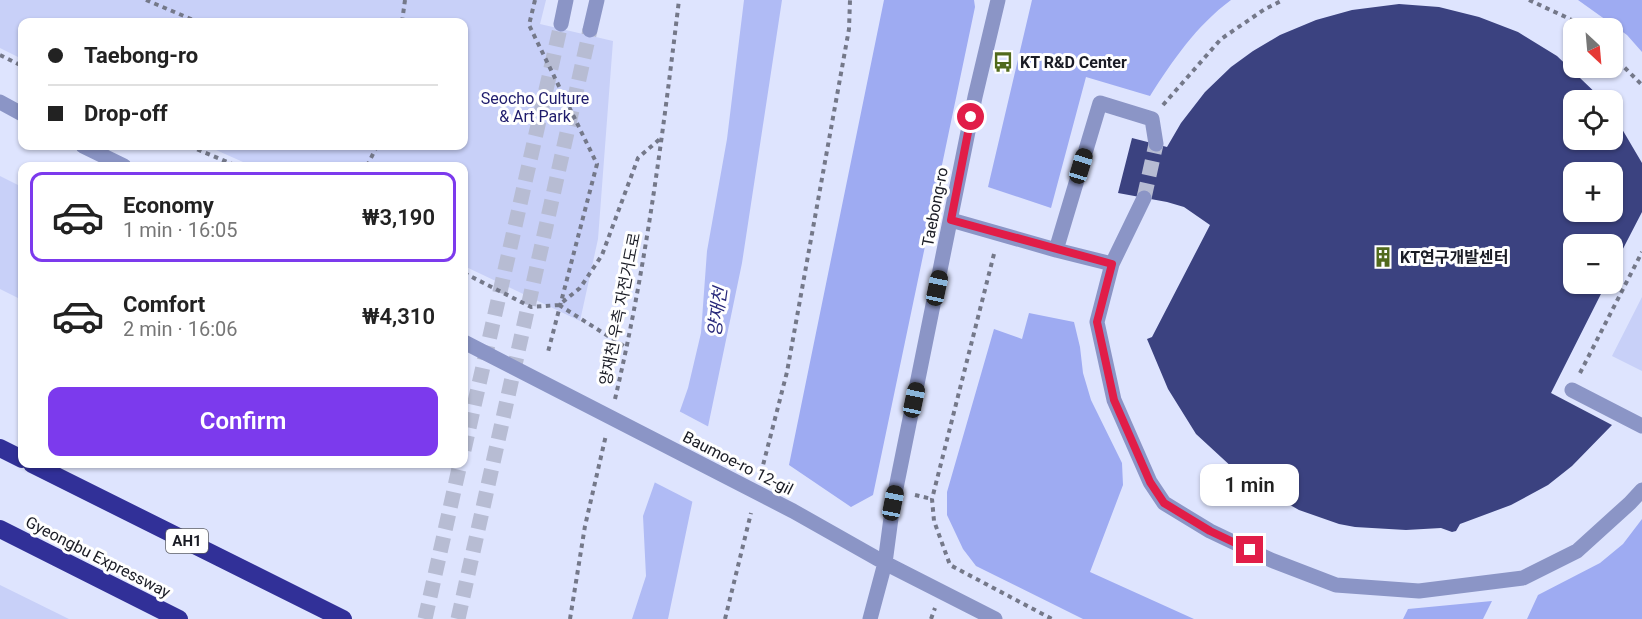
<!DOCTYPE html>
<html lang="en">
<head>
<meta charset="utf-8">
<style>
	:root { --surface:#fff; --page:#f6f6f6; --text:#222; --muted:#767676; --line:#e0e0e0; --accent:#7c3aed }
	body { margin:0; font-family:Roboto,"Noto Sans KR",sans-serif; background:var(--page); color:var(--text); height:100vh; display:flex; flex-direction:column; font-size:22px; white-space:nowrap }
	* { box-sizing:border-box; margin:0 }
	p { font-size:20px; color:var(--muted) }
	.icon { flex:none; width:33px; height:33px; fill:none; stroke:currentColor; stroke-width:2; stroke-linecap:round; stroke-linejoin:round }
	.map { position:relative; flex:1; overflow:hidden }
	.sheet { position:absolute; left:18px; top:162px; width:450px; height:306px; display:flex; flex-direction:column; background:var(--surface); border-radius:12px; box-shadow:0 2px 4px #0004 }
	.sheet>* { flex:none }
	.guide { position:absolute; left:18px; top:18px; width:450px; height:132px; border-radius:12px; box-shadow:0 2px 4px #0004; display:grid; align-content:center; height:132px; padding:0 30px; background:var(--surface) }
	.needle { width:39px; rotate:154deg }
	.controls { position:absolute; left:1563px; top:18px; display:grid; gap:12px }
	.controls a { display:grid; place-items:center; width:60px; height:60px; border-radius:12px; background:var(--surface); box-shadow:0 2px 4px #0004; font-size:30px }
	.end { position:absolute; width:27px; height:27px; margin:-14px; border:8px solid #e11d48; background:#fff; box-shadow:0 0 0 3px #fff }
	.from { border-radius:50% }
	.bubble { position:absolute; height:42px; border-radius:12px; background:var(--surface); box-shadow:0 2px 4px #0004; font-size:20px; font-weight:600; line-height:42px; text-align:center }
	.car { position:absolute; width:18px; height:36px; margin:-18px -9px; border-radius:8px; box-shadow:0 0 4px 2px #0007; background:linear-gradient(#222 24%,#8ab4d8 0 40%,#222 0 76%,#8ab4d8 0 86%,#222 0) }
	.guide b { display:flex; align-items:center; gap:21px; height:57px; font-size:22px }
	.guide b+b { border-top:2px solid var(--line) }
	.guide i { width:15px; height:15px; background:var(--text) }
	ul { padding:10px 0 0; list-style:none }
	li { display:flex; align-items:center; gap:18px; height:90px; margin:0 12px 9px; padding:0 18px; border:3px solid transparent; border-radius:12px }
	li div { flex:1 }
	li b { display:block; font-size:22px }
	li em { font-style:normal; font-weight:600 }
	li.on { border-color:var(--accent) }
	li>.icon { width:54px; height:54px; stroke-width:1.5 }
	.cta { display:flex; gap:12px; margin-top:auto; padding:12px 30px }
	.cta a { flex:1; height:69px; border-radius:12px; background:var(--accent); color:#fff; font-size:24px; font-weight:600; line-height:69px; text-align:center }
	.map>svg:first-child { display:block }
	.green { fill:#c8d0f8 }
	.forest { fill:#9eabf2 }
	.water { fill:#b0bbf5 }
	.pier { fill:#dee4fe }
	.building { fill:#3b4280; fill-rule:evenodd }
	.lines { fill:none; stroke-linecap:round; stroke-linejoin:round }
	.minor-tunnel { stroke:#b7bcd3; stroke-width:15; stroke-dasharray:15 8; stroke-linecap:butt }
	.path { stroke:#747889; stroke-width:4; stroke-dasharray:4.5 4.5; stroke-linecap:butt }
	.minor { stroke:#8b95c6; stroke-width:15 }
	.highway { stroke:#313098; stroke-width:18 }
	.route { stroke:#e11d48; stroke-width:8 }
	.labels { text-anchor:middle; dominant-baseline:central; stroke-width:6; stroke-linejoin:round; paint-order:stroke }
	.shield { fill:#fff; stroke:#5f6066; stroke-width:1.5 }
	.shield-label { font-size:15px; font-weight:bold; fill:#1a1c25 }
	.poi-label { font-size:16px; font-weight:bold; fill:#1a1c25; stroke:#fff; text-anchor:start }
	.park-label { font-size:16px; fill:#1f1c6c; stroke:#fff }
	.street-label { font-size:16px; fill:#1a1c25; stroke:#fff }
	.water-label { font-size:18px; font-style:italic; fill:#292a7b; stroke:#fff }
</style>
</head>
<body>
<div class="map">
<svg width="1642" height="619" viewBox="0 0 1642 619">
	<rect width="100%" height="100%" fill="#dee4fe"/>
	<path class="green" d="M0,0H546L540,24L613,41L598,239L580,321L464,266V166H252L207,146H464V22H22V59L0,48Z
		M0,176L22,187V300L0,289Z
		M1642,297V371L1612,356Z
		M0,585L69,619H0Z"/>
	<path class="forest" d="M884,0H974L975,7L873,495L851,507L789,465Z
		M1032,0H1231C1196,26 1173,60 1150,96L1086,77L1051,208L988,187Z
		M1578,0H1642V52L1627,35Z
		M1029,313L1074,322L1080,347L1083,373L1091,400L1122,463L1123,485L1090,572L1194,619H1083L976,566L963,549L947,515V492L994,329L1022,339Z
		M1642,519V619H1527L1538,595L1600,563L1623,544Z
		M1492,601L1483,619H1403L1408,609Z"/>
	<path class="water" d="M744,0H782L742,263L668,619H632L646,576L643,516L688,388L701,333L707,251L727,139Z"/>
	<path class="pier" d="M677,410L711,428L695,503L652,481Z"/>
	<path class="building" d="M1399,4L1439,7L1479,17L1518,32L1557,56L1603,100H1574V140H1612V112L1642,163V212L1612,270V244H1574V284H1606L1551,393L1612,425L1572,466L1548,485L1511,505L1460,524L1456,531L1452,532L1441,528L1406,530L1355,527L1339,524L1299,510L1247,481L1196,434L1168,389L1147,339L1152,337L1210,225L1184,207L1167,202L1118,193L1132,138L1167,147L1181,123L1205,92L1231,67L1253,51L1280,35L1316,20L1352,10ZM1574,172H1612V212H1574Z"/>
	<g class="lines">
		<path class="minor-tunnel" d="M1144,198L1156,144
			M464,450L561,24
			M425,619L460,464
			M458,619L590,30"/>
		<path class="path" d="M146,0L198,22
			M535,0L529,25L597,164L548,352
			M1529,0L1570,19L1582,28
			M402,22L405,0
			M0,55L22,66
			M1612,55L1642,85
			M1163,105L1221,39L1265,9L1283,0
			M189,146L237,166
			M367,166L377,146
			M994,254L932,499L934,521L950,565L1052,619
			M464,273L531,307L559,305L580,288L602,255L638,158L662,137
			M559,305L627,348
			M1580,373L1642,252
			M615,399C646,268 663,133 679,0
			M761,473L787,372L849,29L850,0
			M915,495L932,499
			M570,619L585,526L606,435
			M725,619L751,513
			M931,619L935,608"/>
		<path class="minor" d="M561,24L566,0
			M590,30L597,0
			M0,102L22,114
			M83,146L124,166
			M951,220L1056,250L1100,103L1152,119L1156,144
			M1056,250L1112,264L1097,322L1114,400L1150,482L1164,503L1210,531L1271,560L1336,585L1419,591L1523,578L1577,551L1630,503L1642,490
			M1112,264L1144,198
			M464,342L793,511L885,563L995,619
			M1572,390L1642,426
			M870,619L885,563L893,503L975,97L998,0"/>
		<path class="highway" d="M0,448L22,459
			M32,464L343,619
			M0,529L179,619"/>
	</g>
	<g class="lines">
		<path class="route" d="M971,117L951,220L1112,264L1097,322L1114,400L1150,482L1164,503L1210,531L1250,550"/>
	</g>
	<defs>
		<g id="bus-bare" transform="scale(1.62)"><path d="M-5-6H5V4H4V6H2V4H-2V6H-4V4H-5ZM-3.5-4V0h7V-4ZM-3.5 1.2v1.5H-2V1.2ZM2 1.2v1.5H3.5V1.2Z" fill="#516a1c" stroke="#fff" stroke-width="2.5" paint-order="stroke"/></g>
		<g id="building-bare" transform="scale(1.62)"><path d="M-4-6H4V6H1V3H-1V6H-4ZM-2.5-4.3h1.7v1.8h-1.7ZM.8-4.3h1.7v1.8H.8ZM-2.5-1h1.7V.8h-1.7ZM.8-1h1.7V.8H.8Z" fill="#516a1c" stroke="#fff" stroke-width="2.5" paint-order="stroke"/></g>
	</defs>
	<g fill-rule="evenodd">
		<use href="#bus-bare" x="1003" y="62"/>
		<use href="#building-bare" x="1383" y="257"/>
	</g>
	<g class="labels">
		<rect class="shield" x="166" y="529" width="42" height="24" rx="4.5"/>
		<g class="shield-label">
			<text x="187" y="541">AH1</text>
		</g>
		<g class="poi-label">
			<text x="1020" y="62">KT R&amp;D Center</text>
			<text x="1400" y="257">KT연구개발센터</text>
		</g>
		<g class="park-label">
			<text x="535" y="98">Seocho Culture<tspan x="535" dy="18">&amp; Art Park</tspan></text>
		</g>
		<g class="street-label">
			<text transform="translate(935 207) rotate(-79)">Taebong-ro</text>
			<text transform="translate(620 309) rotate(-79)">양재천 우측 자전거도로</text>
			<text transform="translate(738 463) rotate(27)">Baumoe-ro 12-gil</text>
			<text transform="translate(98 557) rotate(27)">Gyeongbu Expressway</text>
		</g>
		<g class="water-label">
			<text transform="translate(717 312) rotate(-82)">양재천</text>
		</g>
	</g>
</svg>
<div class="controls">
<a><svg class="needle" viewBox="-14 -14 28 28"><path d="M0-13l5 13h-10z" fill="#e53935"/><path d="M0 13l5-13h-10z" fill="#767676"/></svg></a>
<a><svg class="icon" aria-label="locate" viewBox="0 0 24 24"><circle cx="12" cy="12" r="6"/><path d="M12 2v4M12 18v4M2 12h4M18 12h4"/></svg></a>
<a>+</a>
<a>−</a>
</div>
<i class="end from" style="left:971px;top:117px"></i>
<i class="end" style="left:1250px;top:550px"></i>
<div class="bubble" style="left:1200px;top:464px;width:99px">1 min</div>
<i class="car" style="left:1081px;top:166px;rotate:17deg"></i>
<i class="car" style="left:937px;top:288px;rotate:12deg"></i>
<i class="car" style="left:914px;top:400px;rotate:12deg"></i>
<i class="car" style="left:893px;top:503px;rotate:11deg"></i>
<div class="guide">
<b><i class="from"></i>Taebong-ro</b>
<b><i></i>Drop-off</b>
</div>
<section class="sheet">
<ul>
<li class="on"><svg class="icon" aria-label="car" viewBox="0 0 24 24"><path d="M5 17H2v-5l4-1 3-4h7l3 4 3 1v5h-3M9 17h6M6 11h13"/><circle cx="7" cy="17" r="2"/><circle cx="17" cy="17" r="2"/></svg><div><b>Economy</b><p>1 min · 16:05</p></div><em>₩3,190</em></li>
<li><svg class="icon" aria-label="car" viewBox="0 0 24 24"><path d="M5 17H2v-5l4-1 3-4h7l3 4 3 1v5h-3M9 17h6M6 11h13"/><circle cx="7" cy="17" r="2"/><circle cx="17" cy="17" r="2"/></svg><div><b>Comfort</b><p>2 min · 16:06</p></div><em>₩4,310</em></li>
</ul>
<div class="cta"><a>Confirm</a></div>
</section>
</div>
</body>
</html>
